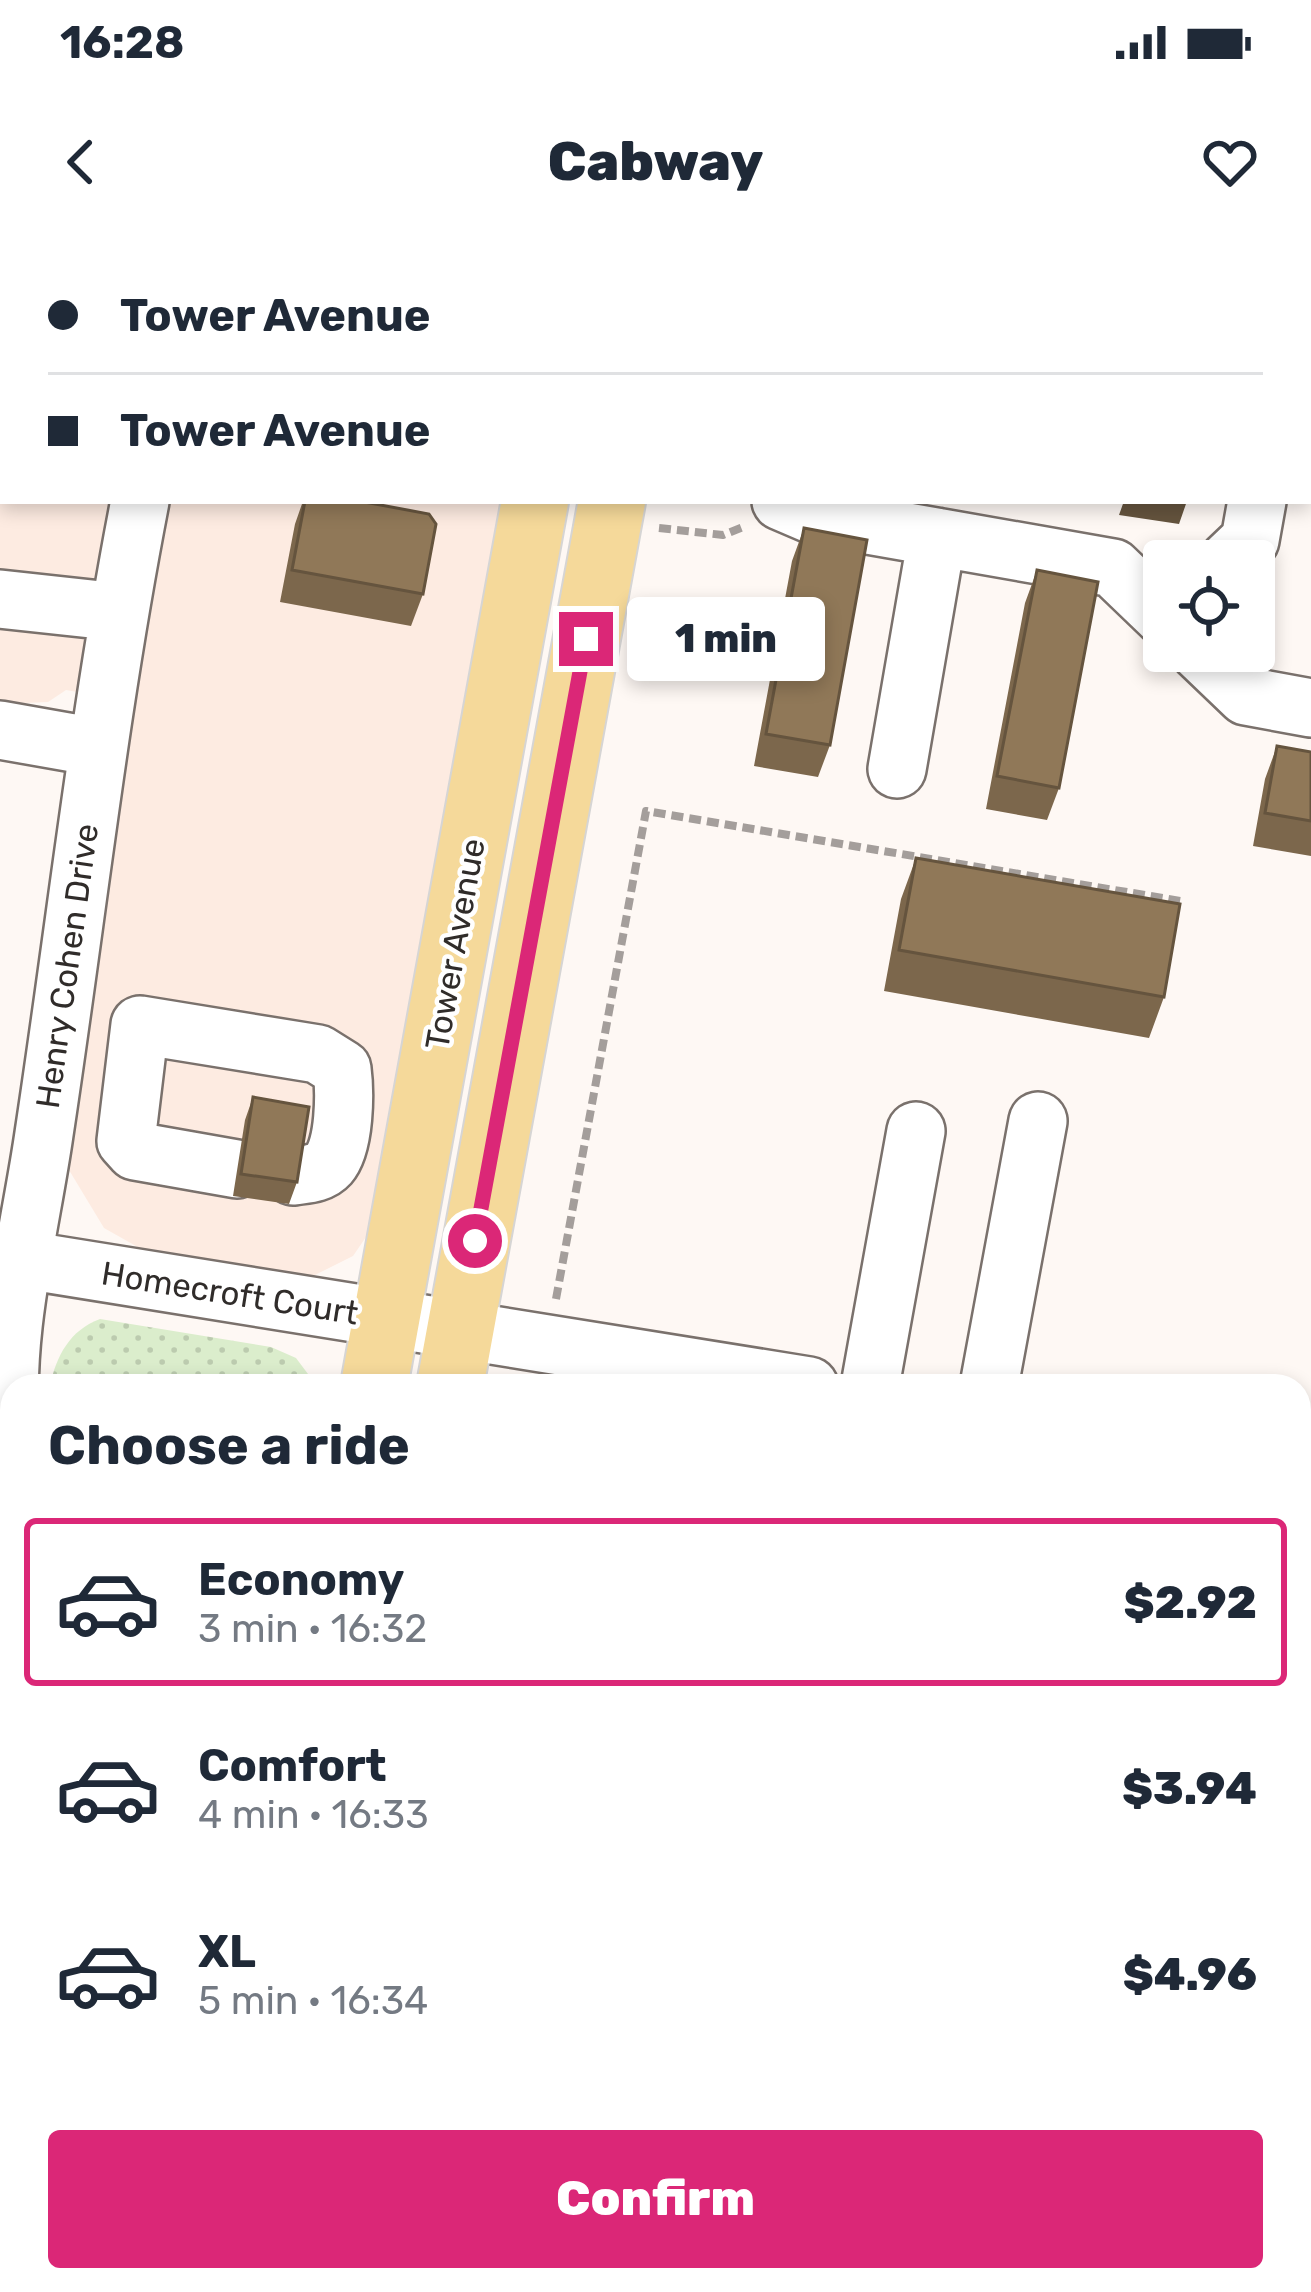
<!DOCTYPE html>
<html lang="en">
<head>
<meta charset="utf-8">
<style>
	:root { --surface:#fff; --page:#f6f6f7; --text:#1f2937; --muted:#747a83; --line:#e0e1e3; --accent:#db2777 }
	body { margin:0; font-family:Rubik,sans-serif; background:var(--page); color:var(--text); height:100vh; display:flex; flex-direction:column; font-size:45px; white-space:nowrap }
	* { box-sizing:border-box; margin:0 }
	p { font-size:39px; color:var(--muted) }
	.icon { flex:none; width:66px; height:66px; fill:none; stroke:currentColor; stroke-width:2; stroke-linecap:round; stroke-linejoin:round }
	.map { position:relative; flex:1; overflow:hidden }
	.sheet { position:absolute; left:0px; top:1134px; width:1311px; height:918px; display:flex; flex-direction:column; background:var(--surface); border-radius:36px 36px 0 0; box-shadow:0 6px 18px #0003 }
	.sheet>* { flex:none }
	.banner { position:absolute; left:0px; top:0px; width:1311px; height:264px; box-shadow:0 6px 18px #0003; display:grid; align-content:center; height:264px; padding:0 48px; background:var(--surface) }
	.fabs { position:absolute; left:1143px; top:300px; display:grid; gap:24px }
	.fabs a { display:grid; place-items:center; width:132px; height:132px; border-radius:12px; background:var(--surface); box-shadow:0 6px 18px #0003; font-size:60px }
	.end { position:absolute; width:54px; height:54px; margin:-27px; border:15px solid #db2777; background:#fff; box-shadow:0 0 0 6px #fff }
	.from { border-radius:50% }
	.bubble { position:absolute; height:84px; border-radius:12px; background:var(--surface); box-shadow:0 6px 18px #0003; font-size:39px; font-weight:800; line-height:84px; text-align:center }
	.banner b { display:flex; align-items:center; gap:42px; height:114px; font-size:45px }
	.banner b+b { border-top:3px solid var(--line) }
	.banner i { width:30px; height:30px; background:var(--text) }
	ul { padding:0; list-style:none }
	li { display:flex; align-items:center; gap:36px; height:168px; margin:0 24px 18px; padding:0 24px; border:6px solid transparent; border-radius:12px }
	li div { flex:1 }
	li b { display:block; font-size:45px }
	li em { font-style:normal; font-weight:800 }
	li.current { border-color:var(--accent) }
	li>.icon { width:108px; height:108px; stroke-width:1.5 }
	h2 { padding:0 48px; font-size:54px; line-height:144px }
	.primary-button { display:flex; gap:24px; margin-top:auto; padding:24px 48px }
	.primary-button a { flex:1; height:138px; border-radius:12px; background:var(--accent); color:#fff; font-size:48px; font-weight:800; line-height:138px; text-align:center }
	.status { display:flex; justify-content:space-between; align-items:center; height:84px; padding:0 60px; background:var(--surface); direction:ltr }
	.status svg { height:33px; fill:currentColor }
	header { display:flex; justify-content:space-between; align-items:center; height:156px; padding:0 48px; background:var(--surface); font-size:54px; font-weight:800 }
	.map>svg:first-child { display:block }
	.built { fill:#fdebe1 }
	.grass { fill:url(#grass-dots) }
	.forest { fill:url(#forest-firs) }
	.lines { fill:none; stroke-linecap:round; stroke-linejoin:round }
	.minor-casing { stroke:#7a716c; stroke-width:62 }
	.major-casing { stroke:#d6d5d4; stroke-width:70 }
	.path { stroke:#a49e9b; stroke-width:8; stroke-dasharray:12 6; stroke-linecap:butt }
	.minor { stroke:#fff; stroke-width:57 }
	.major { stroke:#f5d99a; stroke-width:66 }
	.wall { fill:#7c674c }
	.shaded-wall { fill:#65543e }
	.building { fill:#907858; stroke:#65543e; stroke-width:3 }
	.route { stroke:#db2777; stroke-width:15 }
	.labels { text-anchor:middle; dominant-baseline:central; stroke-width:9; stroke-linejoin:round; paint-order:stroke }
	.street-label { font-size:33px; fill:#302c2a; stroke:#fff }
</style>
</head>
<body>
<div class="status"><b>16:28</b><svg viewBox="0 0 49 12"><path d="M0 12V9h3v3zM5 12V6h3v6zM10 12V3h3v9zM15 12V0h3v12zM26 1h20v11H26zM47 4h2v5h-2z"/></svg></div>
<header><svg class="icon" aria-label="back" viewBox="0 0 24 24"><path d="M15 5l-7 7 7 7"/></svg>Cabway<svg class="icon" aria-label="heart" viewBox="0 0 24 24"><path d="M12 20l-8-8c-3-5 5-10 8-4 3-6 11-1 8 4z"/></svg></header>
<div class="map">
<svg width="1311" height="2052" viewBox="0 0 1311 2052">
	<defs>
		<pattern id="grass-dots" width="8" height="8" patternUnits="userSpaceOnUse" patternTransform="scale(3)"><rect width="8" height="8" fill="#dbedcc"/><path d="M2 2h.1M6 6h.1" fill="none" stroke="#bccbaf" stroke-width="1.8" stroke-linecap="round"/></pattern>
		<pattern id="forest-firs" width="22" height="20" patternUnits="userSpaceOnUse" patternTransform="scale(3)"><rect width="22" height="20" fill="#bfd3af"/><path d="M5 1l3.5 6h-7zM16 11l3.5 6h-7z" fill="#a4b597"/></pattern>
	</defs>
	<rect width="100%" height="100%" fill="#fef8f4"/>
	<path class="built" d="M0,0H560L3,3V261H511L377,981L353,1016L313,1036L143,1010L104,988L69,930L63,904L129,461L66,450L48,462L0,464Z
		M0,1249L12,1272V1800L0,1799Z
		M1299,1249L1311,1251V2052H313L316,2040H1299Z"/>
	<path class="grass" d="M100,1079L271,1107L296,1118L317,1146H50C56,1116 70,1090 100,1079Z"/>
	<path class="forest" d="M882,0H1311V84L1308,3Z"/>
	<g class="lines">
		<g class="minor-casing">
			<path id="minor" d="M190,3V0
				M762,3L763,0
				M781,261L816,276L1113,328L1164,377
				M1228,321L1250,300L1257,261
				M0,359L119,372
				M1199,411L1246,456L1311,468
				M0,490L96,507
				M897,529L937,297
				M237,929L135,911L126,901L140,785L318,814L342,829C345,852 345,906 329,924C320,934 306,934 293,936
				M0,1016L809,1146
				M870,1146L916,891
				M989,1146L1038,881
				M12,1193C0,1103 31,985 44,894C76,683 99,471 140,261
				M1299,1227L1311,1229
				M0,1484L12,1486
				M0,1828L12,1830
				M114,2052L116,2040"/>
		</g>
		<g class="major-casing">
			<path id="major" d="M582,3L583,0
				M660,3V0
				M374,1146L535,261
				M450,1146L612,261
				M211,2052L213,2040
				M287,2052L289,2040"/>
		</g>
		<path class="path" d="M659,288L723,295L743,287
			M556,1059L646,571L1180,661"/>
		<use href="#minor" class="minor"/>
		<use href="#major" class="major"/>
	</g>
	<path class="wall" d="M303,261H359L423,354L411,386L280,362L295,284Z
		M804,288L830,505L818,537L754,526L792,321Z
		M1037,330L1059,548L1047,580L986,569L1025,363Z
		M1277,506L1311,512V616L1253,606L1265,539Z
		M916,618L1164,757L1149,798L884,751L901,659Z
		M253,857L297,942L289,964L233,956L245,880Z"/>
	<path class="shaded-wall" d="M1124,261H1187L1179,284L1119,275Z"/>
	<path class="building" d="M305,261H359L429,274L436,284L423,354L292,330Z
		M804,288L867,300L830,505L766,494Z
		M1037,330L1098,342L1059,548L997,536Z
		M1277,506L1311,512V581L1265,573Z
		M916,618L1180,664L1164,757L899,710Z
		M253,857L309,867L297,942L241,934Z"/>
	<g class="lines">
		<path class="route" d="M475,1001L586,399"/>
	</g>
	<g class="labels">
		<g class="street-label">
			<text transform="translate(455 704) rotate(-80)">Tower Avenue</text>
			<text transform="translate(67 726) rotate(-82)">Henry Cohen Drive</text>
			<text transform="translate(230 1053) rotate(9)">Homecroft Court</text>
		</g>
	</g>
</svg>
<div class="fabs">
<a><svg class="icon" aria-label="locate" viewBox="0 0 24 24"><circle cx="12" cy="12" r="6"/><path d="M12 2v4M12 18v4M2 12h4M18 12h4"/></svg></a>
</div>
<i class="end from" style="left:475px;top:1001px"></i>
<i class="end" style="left:586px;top:399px"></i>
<div class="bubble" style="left:627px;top:357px;width:198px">1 min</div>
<div class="banner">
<b><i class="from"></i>Tower Avenue</b>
<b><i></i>Tower Avenue</b>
</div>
<section class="sheet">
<h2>Choose a ride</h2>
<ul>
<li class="current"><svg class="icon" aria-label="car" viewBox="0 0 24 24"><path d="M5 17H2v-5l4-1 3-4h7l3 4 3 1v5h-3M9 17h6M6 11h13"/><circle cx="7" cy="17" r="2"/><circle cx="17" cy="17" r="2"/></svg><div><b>Economy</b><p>3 min · 16:32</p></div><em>$2.92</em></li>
<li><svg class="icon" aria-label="car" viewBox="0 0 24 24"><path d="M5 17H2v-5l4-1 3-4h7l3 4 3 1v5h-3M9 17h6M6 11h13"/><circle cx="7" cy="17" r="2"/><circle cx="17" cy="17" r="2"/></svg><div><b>Comfort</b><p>4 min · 16:33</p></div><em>$3.94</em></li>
<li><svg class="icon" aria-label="car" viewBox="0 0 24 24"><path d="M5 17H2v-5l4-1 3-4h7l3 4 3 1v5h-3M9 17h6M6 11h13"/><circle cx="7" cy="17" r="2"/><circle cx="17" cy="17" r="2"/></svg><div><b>XL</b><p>5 min · 16:34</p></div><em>$4.96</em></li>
</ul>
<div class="primary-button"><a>Confirm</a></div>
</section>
</div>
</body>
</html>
